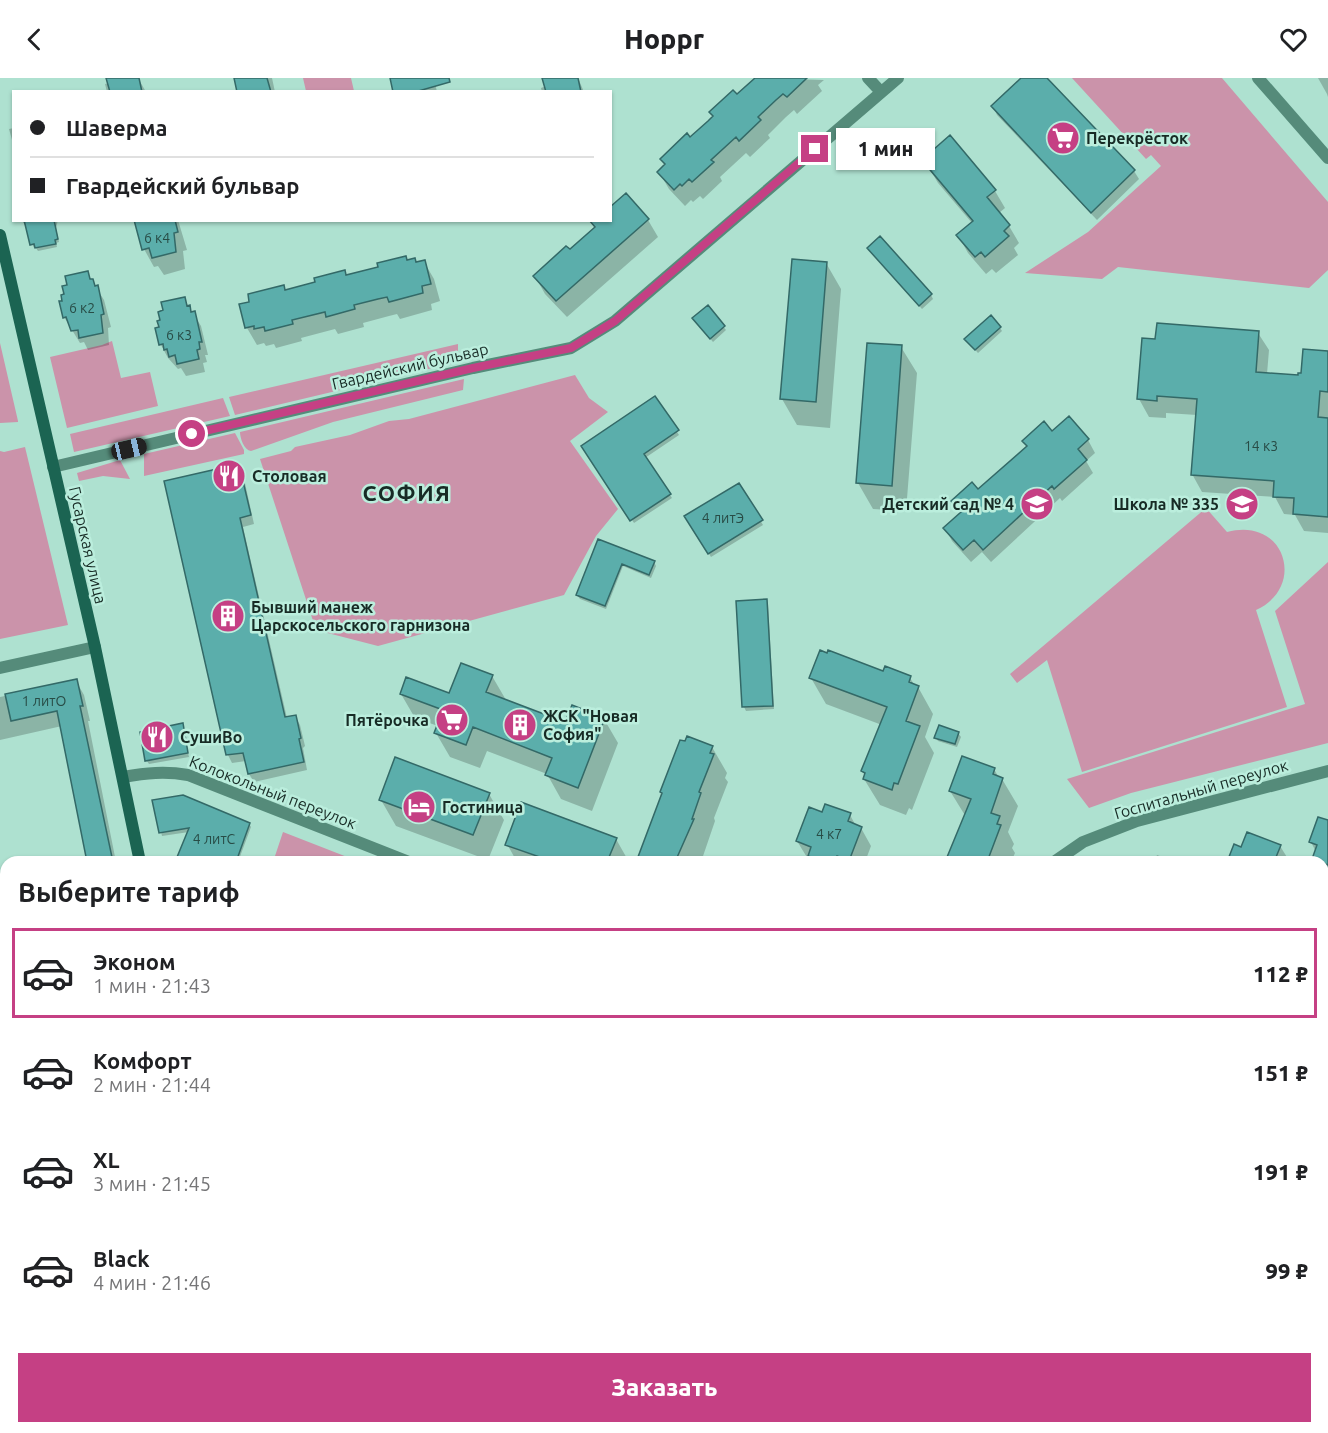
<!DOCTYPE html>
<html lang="ru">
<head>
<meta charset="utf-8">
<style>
	:root { --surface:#fff; --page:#f6f6f6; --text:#202124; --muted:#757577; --line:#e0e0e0; --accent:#c54084 }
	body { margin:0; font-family:Ubuntu,sans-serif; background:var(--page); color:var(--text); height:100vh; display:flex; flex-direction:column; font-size:22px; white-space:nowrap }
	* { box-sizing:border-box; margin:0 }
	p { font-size:20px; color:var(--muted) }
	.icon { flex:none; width:33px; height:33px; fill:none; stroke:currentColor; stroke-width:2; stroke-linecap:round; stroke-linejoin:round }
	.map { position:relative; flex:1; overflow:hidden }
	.drawer { position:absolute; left:0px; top:778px; width:1329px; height:578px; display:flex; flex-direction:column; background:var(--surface); border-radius:18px 18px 0 0; box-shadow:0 2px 4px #0004 }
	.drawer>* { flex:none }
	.guide { position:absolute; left:12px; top:12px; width:600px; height:132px; border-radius:0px; box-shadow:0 2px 4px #0004; display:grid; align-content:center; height:132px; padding:0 18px; background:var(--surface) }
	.end { position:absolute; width:27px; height:27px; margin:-14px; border:8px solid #c54084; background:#fff; box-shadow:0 0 0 3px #fff }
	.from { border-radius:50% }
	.bubble { position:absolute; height:42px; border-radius:0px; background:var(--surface); box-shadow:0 2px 4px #0004; font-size:20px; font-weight:800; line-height:42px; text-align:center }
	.car { position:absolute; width:18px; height:36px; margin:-18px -9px; border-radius:8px; box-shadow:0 0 4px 2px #0007; background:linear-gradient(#222 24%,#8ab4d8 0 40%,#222 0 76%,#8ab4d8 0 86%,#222 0) }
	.guide b { display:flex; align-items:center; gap:21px; height:57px; font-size:22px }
	.guide b+b { border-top:2px solid var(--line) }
	.guide i { width:15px; height:15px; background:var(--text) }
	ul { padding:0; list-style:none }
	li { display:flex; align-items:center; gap:18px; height:90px; margin:0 12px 9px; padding:0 6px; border:3px solid transparent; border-radius:0px }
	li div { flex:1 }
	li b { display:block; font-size:22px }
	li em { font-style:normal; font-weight:800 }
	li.active { border-color:var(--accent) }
	li>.icon { width:54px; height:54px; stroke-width:1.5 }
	h2 { padding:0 18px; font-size:27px; line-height:72px }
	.primary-button { display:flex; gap:12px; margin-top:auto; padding:12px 18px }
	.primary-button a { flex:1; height:69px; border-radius:0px; background:var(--accent); color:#fff; font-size:24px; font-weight:800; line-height:69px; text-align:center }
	header { display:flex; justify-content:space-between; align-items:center; height:78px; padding:0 18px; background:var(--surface); font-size:27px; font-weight:800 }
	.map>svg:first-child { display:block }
	.green { fill:#cb93aa }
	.shadow { fill:#0003 }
	.building { fill:#5baeab; stroke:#336967; stroke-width:1.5 }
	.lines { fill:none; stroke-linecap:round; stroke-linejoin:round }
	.street { stroke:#558b7a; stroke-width:12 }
	.secondary { stroke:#1b6452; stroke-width:12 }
	.route { stroke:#c54084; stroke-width:8 }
	.labels { text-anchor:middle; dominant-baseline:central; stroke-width:5; stroke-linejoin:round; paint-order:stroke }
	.number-label { font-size:14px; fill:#284c46 }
	.poi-label { font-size:16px; font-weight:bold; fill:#172b25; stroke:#bed; text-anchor:start }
	.street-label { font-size:16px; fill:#172b25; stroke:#bed }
	.district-label { font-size:22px; font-weight:bold; letter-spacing:1.5px; fill:#172b25; stroke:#bed }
</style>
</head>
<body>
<header><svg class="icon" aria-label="back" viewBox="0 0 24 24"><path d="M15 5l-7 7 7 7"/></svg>Hoppr<svg class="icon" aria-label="heart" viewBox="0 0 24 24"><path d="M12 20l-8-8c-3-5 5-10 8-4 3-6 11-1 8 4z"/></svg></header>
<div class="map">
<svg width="1328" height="1355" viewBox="0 0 1328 1355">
	<rect width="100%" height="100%" fill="#aee1d0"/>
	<path class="green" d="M303,0H351L354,13H306Z
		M1072,0H1222L1328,124V192L1309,210L1118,189L1102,201L1025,195L1088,154L1161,88L1151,77L1146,81Z
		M112,263L121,300L150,294L158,328L67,350L50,279L102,267Z
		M0,265L18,343V344L0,345Z
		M458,266V284L235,337L229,319Z
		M575,297L589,320L608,334L570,363L618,431L596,458L564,517L378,568L316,552L260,381L291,373L295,369L350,357L389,343L409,341Z
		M464,301L463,312L333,344L251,373C244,372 240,360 240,354Z
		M223,320L230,338L74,374L70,356Z
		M235,355L244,372V376L144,398V376Z
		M25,369L68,547L0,561V373L4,374Z
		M120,382L130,401L103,398L79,403L77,395Z
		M1206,430L1227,454C1285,438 1307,509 1256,532L1287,629L1082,694L1047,582L1017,605L1010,596Z
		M1328,484V665L1131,715L1089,730L1067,701L1305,626L1275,533Z
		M283,754L360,784H273Z
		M0,1245H6V1350H535L550,1355H0Z
		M1226,1350H1275L1280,1355H1218Z"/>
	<path class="shadow" d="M108,0H138L146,14H107L105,6L109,5Z
		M235,0H272L275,14H234L238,12Z
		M392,0H434L437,14H395Z
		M544,0H578L584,14H542L541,10L546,8Z
		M757,0L824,2L818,7L822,13L797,36L794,32L786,39L768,57L770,60L750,79L746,75L720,99L722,103L703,121L700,118L693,124L691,122L685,128L669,111L659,94L665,88L661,81L690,61Z
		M1023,0H1045L1134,93L1139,101L1097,142L997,37L993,28Z
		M1318,0H1328V19L1327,16Z
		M14,50V69L9,51Z
		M928,88L995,113L1005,130L999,135L1009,148L1019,165L1014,170L1018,177L996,195L992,191L986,196L968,175L958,157L972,145L938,105Z
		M626,117L648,142L658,159L567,239L545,216L535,198L610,142Z
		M22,142H58L56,150L59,164L56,165L57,169L38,173L36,170H34L28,153Z
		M136,142H178L187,172L183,173L185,191L164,197L158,188L154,189L144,171Z
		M880,160L931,217L933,221L922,231L871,174Z
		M406,180L408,184L417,186L424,184L434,201L440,223L431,226L432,232L400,241L397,236L389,238L363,245L364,249L338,256L335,251L301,260L302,263L276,270L274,266L266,268L264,265L257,267L247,250L241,227L317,205L344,193L347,198L380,190Z
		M826,185L841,211L830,350L797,347L782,321Z
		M87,195L104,222L111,249L108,250L109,267L88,272L84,264L80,265L64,239L66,217L69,208Z
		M184,221L201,248L208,277H205L207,284L203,285L205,294L186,298L181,290L178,291L168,280L161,267L157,251L160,250Z
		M707,229L726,252L713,264L696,244Z
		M1000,250L1002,253L978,275L968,264Z
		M1258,255L1269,272L1267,296L1299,299L1328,275V455L1304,453L1295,437L1284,436L1275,419L1202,414L1192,396L1197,337L1166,335V340L1149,339L1139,321L1157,263Z
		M901,269L917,295L906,433L873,431L858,405Z
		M655,320L679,357L645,380L672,420L634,445L583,368Z
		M1088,362L1095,375L1086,383L1093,395L1062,423L1060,420L991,484L982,474L971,484L952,463L945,450L960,436L953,423Z
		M238,388L243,396L254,446L243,449L287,640L295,638L300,647L305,668L303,670L307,692L254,704L249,696L246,683L232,685L228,677Z
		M739,407L763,447L711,479L686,439Z
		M599,463L654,484L656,488L651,500L623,488L606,531L580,521L577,517Z
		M766,522L768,526L774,631L746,633L744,629Z
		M884,594L910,600L915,608L918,609L933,636L925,659L934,675L912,732L909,730L906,737L880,727L864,701L866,698L863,693L882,647L826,626L811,600Z
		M492,598L506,622L566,646L604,641L618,665L592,733L561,721L547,696L487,673L480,690L450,679L436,655L438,648L415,640L401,616L450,617Z
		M76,603L84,617L90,643H88L116,784H89L62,648L0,662V619Z
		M182,647L189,679L149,686L147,683Z
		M958,655L961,659L957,669L938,663L936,660Z
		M712,669L727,695L725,700L728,704L714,740L715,743L701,784H642L639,779Z
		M994,691L999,700L1002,701L1018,728L1008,754L1014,766L1012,770L1015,775L1011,784H947L966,739L950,713Z
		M489,716L504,742L488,782L396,748L381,722Z
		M154,723L249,746L251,749L238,784H177L189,754L162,758Z
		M823,735L850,737L856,748L861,750L871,768L865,784H813L808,781L797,763Z
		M1328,741V800L1323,797V784H1316L1314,781L1316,774L1311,764Z
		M616,761L629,784H517L507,766Z
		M1235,768L1242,771L1280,768L1290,784H1228Z
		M1157,777L1176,784H1154Z
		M1323,1289L1328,1295V1355H1311L1306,1350H1323Z
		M756,1350H810L808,1355H770Z
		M898,1350H939L947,1352V1350H967L970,1355H896Z
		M1113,1350H1232L1224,1355H1105Z"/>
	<path class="building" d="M106,0H139L142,14H110Z
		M234,0H267L271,14H237Z
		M390,0H449L450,4L415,14H393Z
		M542,0H578L581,14H546Z
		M755,0H807L787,19L783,16L776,22L758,39L761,42L739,63L736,59L711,82L714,84L692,104L689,101L682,108L680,106L674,112L657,94L665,86L660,81L687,55L690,59L708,43L713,38L709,34L733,12L737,16Z
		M1021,0H1047L1135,92L1091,135L991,28Z
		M950,57L996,112L987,119L1010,147L1004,153L1009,158L985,179L981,174L975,179L956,157L973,143L926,87L930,84L925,79Z
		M626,115L649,141L556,223L533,198L566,168L570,171L595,149L589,142H610V129Z
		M24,142H54L58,161L55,162L56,166L35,170L34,166L30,167Z
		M134,142H175L178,154L174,155L176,174L152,180L149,170L142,172Z
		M880,158L932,216L919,228L867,170Z
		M406,178L407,182L415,180L416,184L425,182L431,206L422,208L423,215L389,224L387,219L378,221L354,227L355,231L326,239L325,234L292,242L293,246L265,253L264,249L254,251V248L245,250L239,226L249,224L248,216L284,207L285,212L315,204L314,200L345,192L346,197L378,189L377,185Z
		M792,181L827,184L816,324L780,321Z
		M88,193L90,201H93L95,208L98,207L104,236L101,237L103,255L79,260L78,252L71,253L66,239L63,240L59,223H62L61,217L64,216L62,208L67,207L65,198Z
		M185,219L187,228L190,227L191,234L195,233L202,264H199L200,271L197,272L199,281L177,286L175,277L169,279L167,271L164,272L163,266L159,267L155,250L159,249L157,243L160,242L158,234L163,232L161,224Z
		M708,227L725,248L710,261L692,240Z
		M991,237L1001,249L975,272L964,261Z
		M1157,245L1259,253L1256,294L1298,297V295H1301L1303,271L1328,273V314L1320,313L1318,339L1328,340V439L1293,436L1294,420L1273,419L1274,403L1191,397L1197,321L1157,318V323L1137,321L1142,260L1155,261Z
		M867,265L902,267L892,408L856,405Z
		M655,318L679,352L644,376L671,416L630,443L581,368Z
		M1069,338L1089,361L1078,371L1087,382L1054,411L1052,408L983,472L974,462L963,472L943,450L961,434L951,423L972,404L978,411L1027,368L1022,363L1044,343L1052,353Z
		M239,386L251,437L240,440L285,639L296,637L301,660L299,661L304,684L248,696L243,675L226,677L164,403Z
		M739,405L763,442L708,476L684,438Z
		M598,461L655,483L649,497L622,486L605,528L576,517Z
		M767,521L773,628L742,629L736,523Z
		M820,572L827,575L828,572L883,593L885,588L911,598L909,604L919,608L906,643L920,648L898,706L894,705L892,712L863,701L865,695L861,693L887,629L809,600Z
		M461,585L493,597L486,614L565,644L572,627L605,640L578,710L545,697L552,680L473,649L466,667L434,655L443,632L400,616L406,599L449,615Z
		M77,601L83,628H80L113,784H87L57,633L11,643L5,616Z
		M183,645L188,675L145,683L140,654Z
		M939,647L959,654L955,666L934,660Z
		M687,658L713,668L710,675L714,676L699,714L701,715L692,741H694L675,784H640L642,781L638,779L662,715L660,714L680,662L685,663Z
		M962,678L995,690L993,696L1003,700L991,735L1000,738L997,746L1001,747L987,784H945L971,721L949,713Z
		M395,679L490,715L473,757L379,722Z
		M183,717L250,745L236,784H175L189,750L159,755L152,722Z
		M521,724L617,760L607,784H554L505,767Z
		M825,726L851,735L848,743L862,749L849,783L837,778L834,784H826L808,778L811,769L796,763L809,729L822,734Z
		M1318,739L1328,742V787L1312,781L1317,767L1309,764Z
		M1247,754L1281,767L1274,784H1227L1234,766L1241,769Z"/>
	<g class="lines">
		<path class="street" d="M868,0L881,14
			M1258,0L1328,80
			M53,389L473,290L571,270L615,243L898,0
			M0,590L95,569
			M123,699C146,695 165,693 188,697L409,784
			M1054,784L1083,764L1137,743L1328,693
			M1323,1133L1328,1134
			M828,1355L830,1350"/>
		<path class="secondary" d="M0,157L95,569L140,784
			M0,1220L6,1219
			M614,1350L628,1355"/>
	</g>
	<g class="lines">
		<path class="route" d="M192,356L473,290L571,270L615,243L815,71"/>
	</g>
	<defs>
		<g id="supermarket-disc" transform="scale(1.725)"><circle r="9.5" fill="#c54084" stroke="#bed"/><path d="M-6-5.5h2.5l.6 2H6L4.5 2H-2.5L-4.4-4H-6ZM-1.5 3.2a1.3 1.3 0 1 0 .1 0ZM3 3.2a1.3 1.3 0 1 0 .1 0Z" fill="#fff"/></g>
		<g id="restaurant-disc" transform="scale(1.725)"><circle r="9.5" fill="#c54084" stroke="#bed"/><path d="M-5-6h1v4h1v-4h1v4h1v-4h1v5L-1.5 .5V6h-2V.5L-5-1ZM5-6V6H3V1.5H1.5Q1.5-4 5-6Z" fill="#fff"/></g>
		<g id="school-disc" transform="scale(1.725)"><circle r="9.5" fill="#c54084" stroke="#bed"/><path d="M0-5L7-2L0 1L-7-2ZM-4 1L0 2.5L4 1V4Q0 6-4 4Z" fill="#fff"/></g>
		<g id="building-disc" transform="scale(1.725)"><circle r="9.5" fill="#c54084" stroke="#bed"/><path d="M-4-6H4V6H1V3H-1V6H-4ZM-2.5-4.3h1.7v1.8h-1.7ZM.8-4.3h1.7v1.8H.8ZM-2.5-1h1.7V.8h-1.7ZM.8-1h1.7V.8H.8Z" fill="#fff"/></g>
		<g id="hotel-disc" transform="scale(1.725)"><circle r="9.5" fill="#c54084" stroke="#bed"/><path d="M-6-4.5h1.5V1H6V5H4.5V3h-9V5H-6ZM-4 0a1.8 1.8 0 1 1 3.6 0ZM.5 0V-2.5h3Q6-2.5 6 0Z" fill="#fff"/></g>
	</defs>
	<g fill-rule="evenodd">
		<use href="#supermarket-disc" x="1063" y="60"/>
		<use href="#restaurant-disc" x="229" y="398"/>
		<use href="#school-disc" x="1037" y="426"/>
		<use href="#school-disc" x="1242" y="426"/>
		<use href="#building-disc" x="228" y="538"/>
		<use href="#supermarket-disc" x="452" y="642"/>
		<use href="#building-disc" x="520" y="647"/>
		<use href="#restaurant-disc" x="157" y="659"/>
		<use href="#hotel-disc" x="419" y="729"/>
	</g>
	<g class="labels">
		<g class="number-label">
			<text x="157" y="160">6 к4</text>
			<text x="82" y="230">6 к2</text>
			<text x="179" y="257">6 к3</text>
			<text x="1261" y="368">14 к3</text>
			<text x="723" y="440">4 литЭ</text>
			<text x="44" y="623">1 литО</text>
			<text x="829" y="756">4 к7</text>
			<text x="214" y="761">4 литС</text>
		</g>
		<g class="poi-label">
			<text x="1086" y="60">Перекрёсток</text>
			<text x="252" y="398">Столовая</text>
			<text x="1014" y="426" text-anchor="end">Детский сад № 4</text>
			<text x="1219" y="426" text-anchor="end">Школа № 335</text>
			<text x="251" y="529">Бывший манеж<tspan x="251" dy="18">Царскосельского гарнизона</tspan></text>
			<text x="543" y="638">ЖСК "Новая<tspan x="543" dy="18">София"</tspan></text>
			<text x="429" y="642" text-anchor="end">Пятёрочка</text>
			<text x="180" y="659">СушиВо</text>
			<text x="442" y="729">Гостиница</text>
		</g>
		<g class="street-label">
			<text transform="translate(410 288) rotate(-13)">Гвардейский бульвар</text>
			<text transform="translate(88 467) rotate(77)">Гусарская улица</text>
			<text transform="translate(1201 711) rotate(-16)">Госпитальный переулок</text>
			<text transform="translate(273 714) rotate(21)">Колокольный переулок</text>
		</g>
		<g class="district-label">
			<text x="407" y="414">СОФИЯ</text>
		</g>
	</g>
</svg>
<i class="end from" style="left:192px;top:356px"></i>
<i class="end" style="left:815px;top:71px"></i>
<div class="bubble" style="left:836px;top:50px;width:99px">1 мин</div>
<i class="car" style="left:129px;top:371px;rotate:77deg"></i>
<div class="guide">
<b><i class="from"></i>Шаверма</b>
<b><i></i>Гвардейский бульвар</b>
</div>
<section class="drawer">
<h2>Выберите тариф</h2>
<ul>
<li class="active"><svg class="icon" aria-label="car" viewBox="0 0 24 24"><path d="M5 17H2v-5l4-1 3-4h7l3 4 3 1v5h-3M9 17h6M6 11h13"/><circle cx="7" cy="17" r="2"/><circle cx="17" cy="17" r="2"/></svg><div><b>Эконом</b><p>1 мин · 21:43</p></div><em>112 ₽</em></li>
<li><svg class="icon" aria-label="car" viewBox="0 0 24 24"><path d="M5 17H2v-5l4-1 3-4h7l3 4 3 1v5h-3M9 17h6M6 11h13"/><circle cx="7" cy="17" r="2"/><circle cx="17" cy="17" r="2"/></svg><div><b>Комфорт</b><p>2 мин · 21:44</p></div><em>151 ₽</em></li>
<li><svg class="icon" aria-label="car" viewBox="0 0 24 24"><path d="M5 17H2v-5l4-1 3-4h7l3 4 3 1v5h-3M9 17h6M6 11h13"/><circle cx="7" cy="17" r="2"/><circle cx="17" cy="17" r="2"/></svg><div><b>XL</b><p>3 мин · 21:45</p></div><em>191 ₽</em></li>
<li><svg class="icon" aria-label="car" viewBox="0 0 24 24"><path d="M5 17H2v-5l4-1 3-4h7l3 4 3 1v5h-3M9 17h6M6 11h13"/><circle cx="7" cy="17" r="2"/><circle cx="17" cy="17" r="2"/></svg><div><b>Black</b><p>4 мин · 21:46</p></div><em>99 ₽</em></li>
</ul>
<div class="primary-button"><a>Заказать</a></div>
</section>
</div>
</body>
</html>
